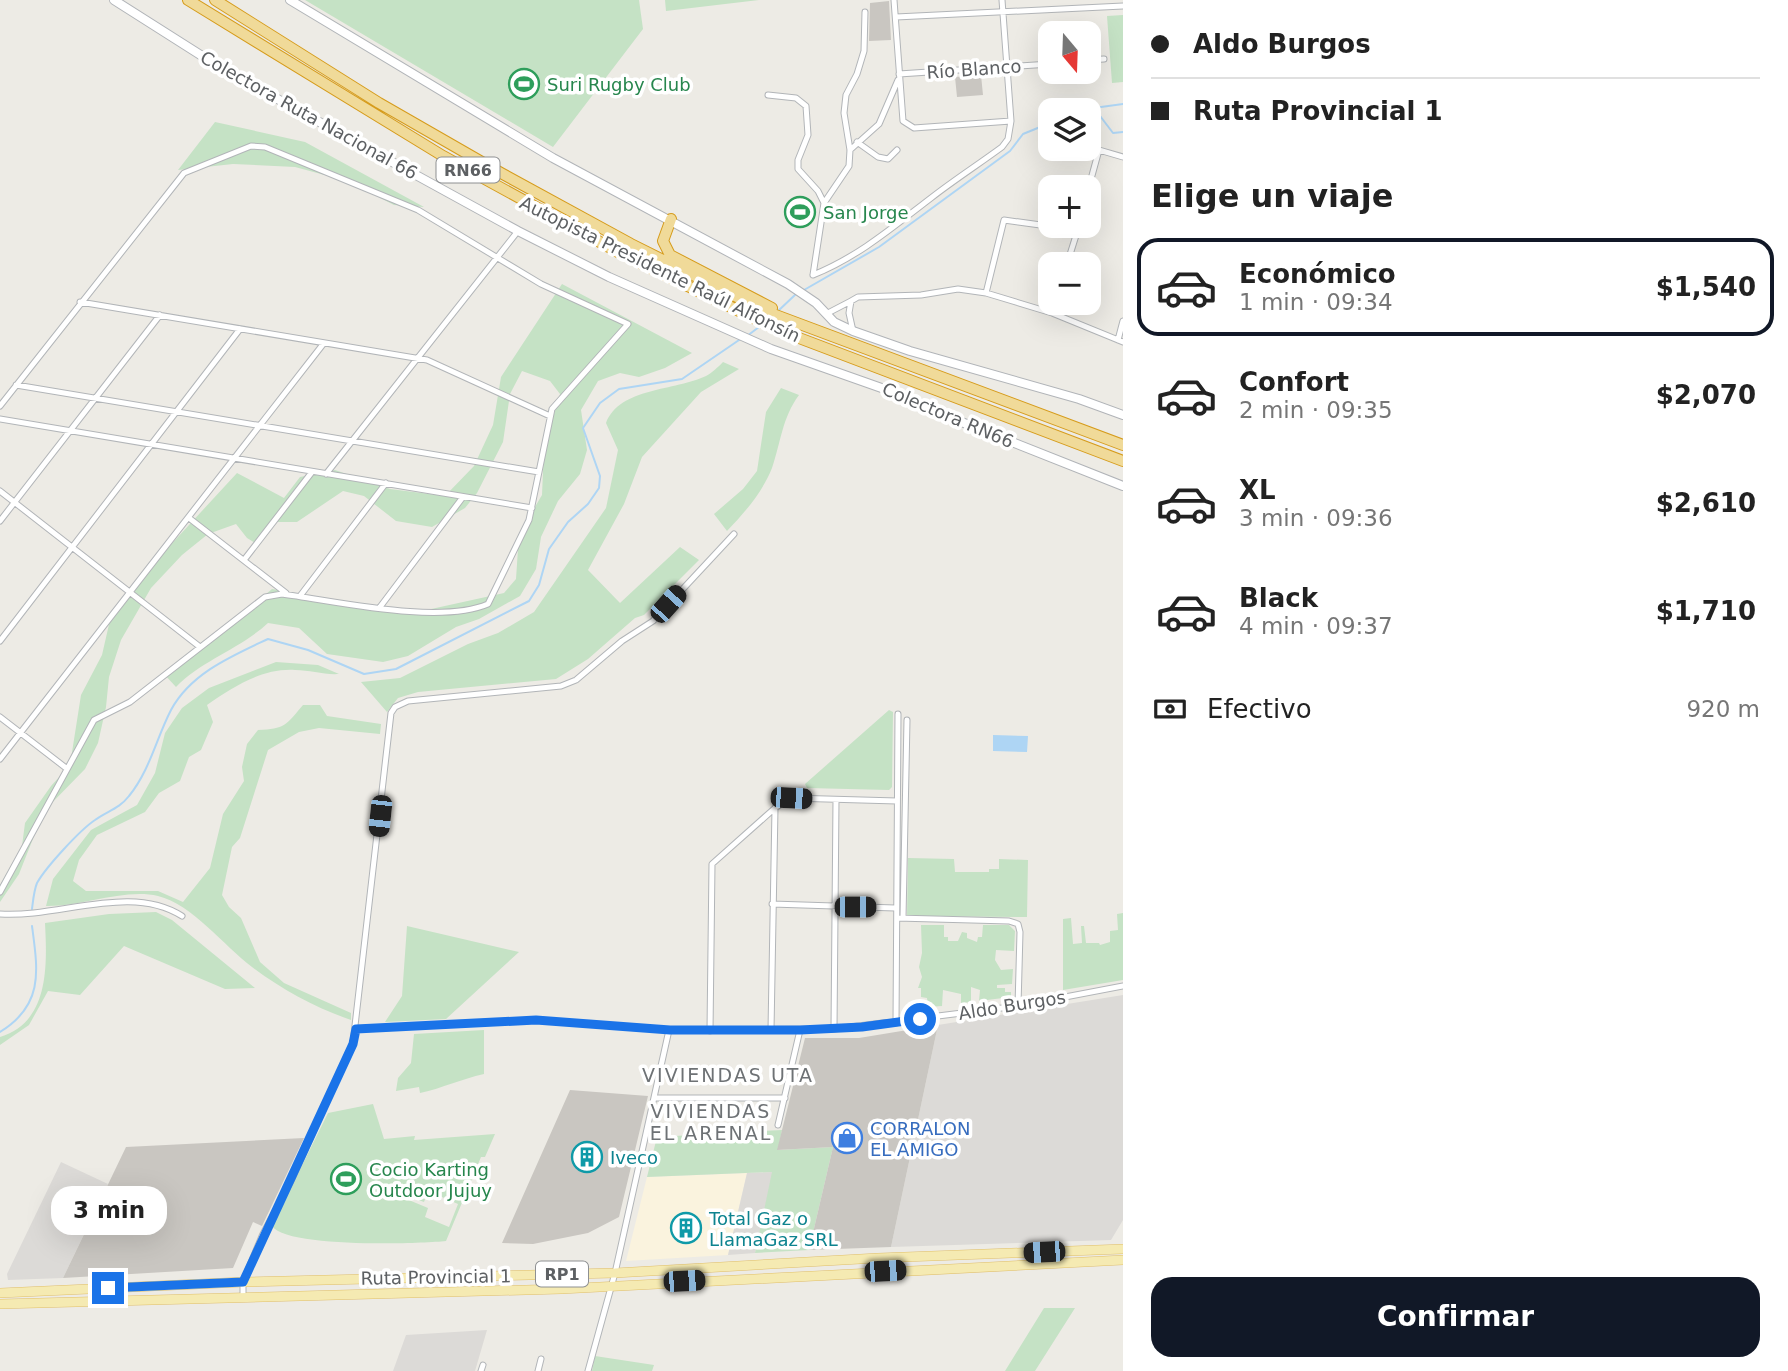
<!DOCTYPE html>
<html lang="es">
<head>
<meta charset="utf-8">
<style>
	:root { --surface:#fff; --page:#f2f2f2; --text:#222; --muted:#767676; --line:#e0e0e0; --accent:#111827 }
	body { margin:0; font-family:"DejaVu Sans",sans-serif; background:var(--page); color:var(--text); height:100vh; display:flex; flex-direction:column; font-size:26px; white-space:nowrap }
	* { box-sizing:border-box; margin:0 }
	p { font-size:23px; color:var(--muted) }
	.icon { flex:none; width:38px; height:38px; fill:none; stroke:currentColor; stroke-width:2; stroke-linecap:round; stroke-linejoin:round }
	.map { position:relative; flex:1; overflow:hidden }
	.panel { display:flex; flex-direction:column; background:var(--surface); width:665px }
	.panel>* { flex:none }
	.guide { display:grid; align-content:center; height:154px; padding:0 28px; background:var(--surface) }
	.needle { width:46px; rotate:161deg }
	.controls { position:absolute; left:1038px; top:21px; display:grid; gap:14px }
	.controls a { display:grid; place-items:center; width:63px; height:63px; border-radius:14px; background:var(--surface); box-shadow:0 7px 28px #0002; font-size:35px }
	.end { position:absolute; width:32px; height:32px; margin:-16px; border:9px solid #1a73e8; background:#fff; box-shadow:0 0 0 4px #fff }
	.from { border-radius:50% }
	.bubble { position:absolute; height:49px; border-radius:21px; background:var(--surface); box-shadow:0 7px 28px #0002; font-size:23px; font-weight:700; line-height:49px; text-align:center }
	.car { position:absolute; width:21px; height:42px; margin:-21px -10px; border-radius:9px; box-shadow:0 0 5px 2px #0007; background:linear-gradient(#222 24%,#8ab4d8 0 40%,#222 0 76%,#8ab4d8 0 86%,#222 0) }
	.guide b { display:flex; align-items:center; gap:24px; height:66px; font-size:26px }
	.guide b+b { border-top:2px solid var(--line) }
	.guide i { width:18px; height:18px; background:var(--text) }
	ul { padding:0; list-style:none }
	li { display:flex; align-items:center; gap:21px; height:98px; margin:0 14px 10px; padding:0 14px; border:4px solid transparent; border-radius:21px }
	li div { flex:1 }
	li b { display:block; font-size:26px }
	li em { font-style:normal; font-weight:700 }
	li.on { border-color:var(--accent) }
	li>.icon { width:63px; height:63px; stroke-width:1.5 }
	h2 { padding:0 28px; font-size:32px; line-height:84px }
	.pay { display:flex; align-items:center; gap:18px; height:77px; padding:0 28px; font-size:26px }
	.pay p { margin-inline-start:auto }
	.button { display:flex; gap:14px; margin-top:auto; padding:14px 28px }
	.button a { flex:1; height:80px; border-radius:21px; background:var(--accent); color:#fff; font-size:28px; font-weight:700; line-height:80px; text-align:center }
	main { display:flex; flex:1; min-height:0 }
	.map>svg:first-child { display:block }
	.commercial { fill:#faf3de }
	.industrial { fill:#dcdad7 }
	.green { fill:#c5e2c5; fill-rule:evenodd }
	.water { fill:#aed5f4 }
	.lines { fill:none; stroke-linecap:round; stroke-linejoin:round }
	.stream { stroke:#aed5f4; stroke-width:2 }
	.building { fill:#c9c6c1 }
	.street-casing { stroke:#b2b5b8; stroke-width:7 }
	.secondary-casing { stroke:#b1b4b8; stroke-width:10 }
	.primary-casing { stroke:#e0bf6b; stroke-width:10 }
	.highway-casing { stroke:#d69c1c; stroke-width:12 }
	.street { stroke:#fff; stroke-width:5 }
	.secondary { stroke:#fff; stroke-width:8 }
	.primary { stroke:#f5eab2; stroke-width:9 }
	.highway { stroke:#f0da99; stroke-width:10 }
	.route { stroke:#1a73e8; stroke-width:9 }
	.labels { text-anchor:middle; dominant-baseline:central; stroke-width:7; stroke-linejoin:round; paint-order:stroke }
	.shield { fill:#fff; stroke:#8e9092; stroke-width:2 }
	.shield-label { font-size:16px; font-weight:bold; fill:#5d6063 }
	.street-label { font-size:18px; fill:#5d6063; stroke:#fff }
	.leisure-label { font-size:18px; fill:#27864d; stroke:#fff; text-anchor:start }
	.shop-label { font-size:18px; fill:#366cbe; stroke:#fff; text-anchor:start }
	.culture-label { font-size:18px; fill:#0d838f; stroke:#fff; text-anchor:start }
	.neighbourhood-label { font-size:19px; letter-spacing:2px; fill:#6e7275; stroke:#fff }
</style>
</head>
<body>
<main>
<div class="map">
<svg width="1123" height="1371" viewBox="0 0 1123 1371">
	<rect width="100%" height="100%" fill="#edebe5"/>
	<path class="commercial" d="M747,1173L728,1255L626,1261L647,1177Z"/>
	<path class="industrial" d="M1123,995V1220L1111,1240L891,1247L938,1025Z
		M61,1162L108,1184L63,1278L8,1280L7,1274Z
		M773,1172L755,1253L728,1255L747,1173Z
		M487,1330L475,1371H393L406,1335Z"/>
	<path class="green" d="M305,0H639L643,29L553,147Z
		M665,0H759L666,11Z
		M1123,15V82L1112,83L1107,16Z
		M215,122L305,142L424,207L394,205L347,181L295,167L233,164L178,170Z
		M562,284L692,353L665,368L639,377L620,373L598,381L581,410L587,450L580,474L558,501L541,537L536,569L520,596L479,619L456,627L408,656L383,662L327,654L299,628L268,623C240,649 202,660 176,687L163,673L174,672L272,589L413,613L504,593L516,579L519,534L542,495L544,448L560,394L550,381L522,371L510,394L503,442L477,493L465,508L432,527L396,521L364,496L343,491L297,522H277L257,544L247,538L236,524L208,534L182,555L151,588L121,640L109,677L106,707L98,743L85,769L44,811L19,874L0,902V885L22,846L25,823L51,786L70,765L81,695L102,655L110,620L153,564L237,473L284,498L300,477L335,470L390,489L445,496L474,466L493,425L501,377Z
		M723,362L739,369L701,392L642,457L624,504L588,570L620,603L680,547L699,560L644,615L635,618L588,659L556,679L418,692L398,698L387,712L361,682L400,678L468,644L498,633L534,612L606,508L618,450L606,423C620,387 675,391 706,376C712,373 718,367 723,362Z
		M781,388L799,395C782,418 781,442 772,468C762,493 745,512 727,531L714,514L743,489L757,471L766,412Z
		M276,662L318,665L339,674C324,675 310,670 295,670C262,668 233,687 207,705L213,722L201,750L189,757L180,781L159,793L145,812L97,835L79,860L73,881L86,891H158L183,902L210,868L223,814L244,781L242,767L247,744L258,730C285,729 286,725 303,705H320L327,716L381,724L380,734L319,728L299,732L268,750L240,838L232,847L222,895L229,907L241,918L260,962L284,983L351,1013V1020C316,1008 281,989 252,967C224,946 192,904 158,896C124,888 81,907 46,906L53,879L91,830L137,805L155,773L165,733L182,708L209,688Z
		M889,710L893,712L892,787L889,790L807,788L805,784Z
		M908,858L954,859L955,872H989V869H999V859L1028,860L1027,917L907,916Z
		M156,912L172,920L255,988L225,989L124,946L80,995L48,991L29,1025L0,1045V1037C50,1022 47,964 45,923L109,914Z
		M1123,913V980L1063,990V919L1071,918L1073,944L1082,943L1081,926H1084L1086,943H1099L1100,945L1110,942V931L1118,930L1117,914Z
		M921,925H944V937H948V941H958L962,932L967,933V938L977,942L978,937H982L983,925H1009L1015,931L1014,951L996,950L995,960L1001,970L1013,969L1012,984L997,985V988H1005V992H1011V997L979,1001L980,990L971,987V1002L961,1003V994L943,990L942,1006L928,1007L927,998L921,997V988H918L922,977L919,967L922,953Z
		M407,926L519,952L446,1019L385,1022L402,996Z
		M484,1030V1074C461,1079 443,1088 420,1093L419,1087L396,1091L398,1078L411,1063L414,1034Z
		M373,1104L384,1139L415,1136L414,1140L495,1134L485,1157H481L446,1241C417,1244 287,1248 272,1226L328,1113ZM393,1191L424,1202L428,1191L458,1204L449,1227L425,1217L428,1208L392,1193Z
		M782,1130L778,1150L833,1147L809,1250L755,1253L772,1172L647,1177L657,1137Z
		M1044,1308H1075L1035,1371H1005Z
		M595,1356L654,1365L652,1371H592Z"/>
	<path class="water" d="M993,735L1028,736L1027,752L993,751Z"/>
	<g class="lines">
		<path class="stream" d="M1094,108L1113,133L1123,132
			M1079,110L1123,104
			M804,290L879,247L1010,151L1023,134L1050,123
			M777,312L796,294
			M747,336L759,327
			M32,909C33,901 34,890 37,883C46,867 80,830 95,820C107,811 119,809 129,796C150,770 156,739 171,710C191,673 232,656 268,639L308,650L364,674L396,669L529,601L539,585L549,549L568,522L588,504L599,488L600,476L583,428L600,403L619,389L682,379L742,338
			M0,1032C44,1005 38,971 32,926"/>
	</g>
	<path class="building" d="M889,1L891,40L869,41L870,3Z
		M981,75L983,95L957,97L955,77Z
		M938,1025L891,1247L809,1250L833,1147L777,1150L805,1038H859Z
		M570,1090L648,1096L619,1217L588,1233L533,1244L502,1243Z
		M304,1138L262,1226L253,1222L233,1268L63,1278L126,1147Z
		M701,1220L702,1233L672,1235L671,1222Z"/>
	<g class="lines">
		<g class="street-casing">
			<path id="street" d="M894,0L903,121L914,128L1011,121
				M896,17L1123,6
				M1088,60L1104,59
				M899,74L1050,64
				M768,95L796,98L806,106L808,135L798,160V169L818,191L824,203
				M857,142L878,157L888,159L897,150
				M850,150L879,124L898,80
				M1088,190L1099,150L1123,157
				M1067,264L1079,226
				M813,275C858,257 893,227 931,198C954,180 979,164 1002,147L1008,139L1011,121L1002,0
				M813,275L824,203L849,166L850,150L844,113L846,95L857,74L864,51L865,12
				M986,293L1004,220L1077,230
				M80,302L427,360L550,416
				M826,314L851,301
				M853,331L849,313L851,301L858,297L921,295L958,289L986,293L1052,313L1123,342
				M1118,340L1123,321
				M16,385L539,472
				M0,406L184,173L251,146L265,147L418,210L541,284L628,324L552,409L529,520L488,604C439,625 336,601 282,594L265,597L130,702L94,720L0,892
				M0,419L532,508
				M326,474L518,231
				M0,491L200,647
				M189,518L286,593
				M0,521L160,315
				M244,560L312,472
				M300,596L386,483
				M380,607L463,497
				M0,641L240,329
				M0,717L66,768
				M0,759L324,343
				M772,904L895,908
				M0,914C60,918 130,883 182,916
				M897,918L1009,921L1018,924L1020,932L1018,1006
				M903,918L907,720
				M896,1023L898,714
				M356,1029L536,1020L669,1030L834,1029L1018,1006L1123,986
				M834,1029L836,800
				M771,1030L775,808
				M710,1031L712,864L775,808L791,798L897,801
				M656,1098H785
				M778,1125L800,1030
				M243,1296V1282L262,1236L291,1181L353,1043L391,713L395,707L408,701L561,686L576,680L622,641L653,621L734,534
				M481,1371L483,1365
				M538,1371L541,1359
				M588,1371L615,1273L669,1030"/>
		</g>
		<g class="secondary-casing">
			<path id="secondary" d="M114,0L221,68L518,231L609,277L771,349L907,397L959,421L1123,486
				M290,0L553,158L788,284L816,303L834,322L853,331L910,351L1079,399L1123,415"/>
		</g>
		<g class="primary-casing">
			<path id="primary" d="M0,1293L243,1282L615,1273L878,1258L1123,1249
				M0,1304L561,1289L1123,1260"/>
		</g>
		<g class="highway-casing">
			<path id="highway" d="M188,0L443,156L618,252L778,330L1123,461
				M215,0L379,103L501,173L631,244L765,311L1123,445
				M671,219L663,241L670,255L772,308"/>
		</g>
		<use href="#street" class="street"/>
		<use href="#secondary" class="secondary"/>
		<use href="#primary" class="primary"/>
		<use href="#highway" class="highway"/>
	</g>
	<g class="lines">
		<path class="route" d="M108,1288L243,1282L353,1044L356,1029L536,1020L670,1030H800L862,1027L920,1019"/>
	</g>
	<defs>
		<g id="stadium-ring" transform="scale(1.575)"><circle r="9.5" fill="#fff" stroke="#2e9e5b" stroke-width="1.5"/><path d="M0-5a6.5 5 0 1 0 0 10a6.5 5 0 1 0 0-10ZM-3.5-1.8h7v3.6h-7Z" fill="#2e9e5b"/></g>
		<g id="shop-ring" transform="scale(1.575)"><circle r="9.5" fill="#fff" stroke="#3f7fe0" stroke-width="1.5"/><path d="M-5-2.5h2.3a2.7 3.5 0 0 1 5.4 0H5L5.5 6h-11ZM-1.5-2.5h3a1.5 2.3 0 0 0-3 0Z" fill="#3f7fe0"/></g>
		<g id="building-ring" transform="scale(1.575)"><circle r="9.5" fill="#fff" stroke="#0f9aa8" stroke-width="1.5"/><path d="M-4-6H4V6H1V3H-1V6H-4ZM-2.5-4.3h1.7v1.8h-1.7ZM.8-4.3h1.7v1.8H.8ZM-2.5-1h1.7V.8h-1.7ZM.8-1h1.7V.8H.8Z" fill="#0f9aa8"/></g>
	</defs>
	<g fill-rule="evenodd">
		<use href="#stadium-ring" x="524" y="84"/>
		<use href="#stadium-ring" x="800" y="212"/>
		<use href="#shop-ring" x="847" y="1138"/>
		<use href="#building-ring" x="587" y="1157"/>
		<use href="#stadium-ring" x="346" y="1179"/>
		<use href="#building-ring" x="686" y="1228"/>
	</g>
	<g class="labels">
		<g class="shield">
			<rect x="436.5" y="157.5" width="63" height="25" rx="5"/>
			<rect x="536" y="1261.5" width="52" height="25" rx="5"/>
		</g>
		<g class="shield-label">
			<text x="468" y="170">RN66</text>
			<text x="562" y="1274">RP1</text>
		</g>
		<g class="street-label">
			<text transform="translate(974 69) rotate(-4)">Río Blanco</text>
			<text transform="translate(309 115) rotate(29)">Colectora Ruta Nacional 66</text>
			<text transform="translate(660 269) rotate(26)">Autopista Presidente Raúl Alfonsín</text>
			<text transform="translate(948 415) rotate(23)">Colectora RN66</text>
			<text transform="translate(1012 1005) rotate(-9)">Aldo Burgos</text>
			<text transform="translate(436 1277) rotate(-1)">Ruta Provincial 1</text>
		</g>
		<g class="leisure-label">
			<text x="547" y="84">Suri Rugby Club</text>
			<text x="823" y="212">San Jorge</text>
			<text x="369" y="1169">Cocio Karting<tspan x="369" dy="21">Outdoor Jujuy</tspan></text>
		</g>
		<g class="shop-label">
			<text x="870" y="1128">CORRALON<tspan x="870" dy="21">EL AMIGO</tspan></text>
		</g>
		<g class="culture-label">
			<text x="610" y="1157">Iveco</text>
			<text x="709" y="1218">Total Gaz o<tspan x="709" dy="21">LlamaGaz SRL</tspan></text>
		</g>
		<g class="neighbourhood-label">
			<text x="728" y="1075">VIVIENDAS UTA</text>
			<text x="711" y="1111">VIVIENDAS<tspan x="711" dy="22">EL ARENAL</tspan></text>
		</g>
	</g>
</svg>
<div class="controls">
<a><svg class="needle" viewBox="-14 -14 28 28"><path d="M0-13l5 13h-10z" fill="#e53935"/><path d="M0 13l5-13h-10z" fill="#767676"/></svg></a>
<a><svg class="icon" aria-label="layers" viewBox="0 0 24 24"><path d="M12 4l9 5-9 5-9-5zM3 14l9 5 9-5"/></svg></a>
<a>+</a>
<a>−</a>
</div>
<i class="end from" style="left:920px;top:1019px"></i>
<i class="end" style="left:108px;top:1288px"></i>
<div class="bubble" style="left:51px;top:1186px;width:116px">3 min</div>
<i class="car" style="left:668px;top:604px;rotate:42deg"></i>
<i class="car" style="left:791px;top:798px;rotate:93deg"></i>
<i class="car" style="left:380px;top:816px;rotate:186deg"></i>
<i class="car" style="left:855px;top:907px;rotate:90deg"></i>
<i class="car" style="left:1044px;top:1252px;rotate:267deg"></i>
<i class="car" style="left:885px;top:1271px;rotate:87deg"></i>
<i class="car" style="left:684px;top:1281px;rotate:87deg"></i>
</div>
<section class="panel">
<div class="guide">
<b><i class="from"></i>Aldo Burgos</b>
<b><i></i>Ruta Provincial 1</b>
</div>
<h2>Elige un viaje</h2>
<ul>
<li class="on"><svg class="icon" aria-label="car" viewBox="0 0 24 24"><path d="M5 17H2v-5l4-1 3-4h7l3 4 3 1v5h-3M9 17h6M6 11h13"/><circle cx="7" cy="17" r="2"/><circle cx="17" cy="17" r="2"/></svg><div><b>Económico</b><p>1 min · 09:34</p></div><em>$1,540</em></li>
<li><svg class="icon" aria-label="car" viewBox="0 0 24 24"><path d="M5 17H2v-5l4-1 3-4h7l3 4 3 1v5h-3M9 17h6M6 11h13"/><circle cx="7" cy="17" r="2"/><circle cx="17" cy="17" r="2"/></svg><div><b>Confort</b><p>2 min · 09:35</p></div><em>$2,070</em></li>
<li><svg class="icon" aria-label="car" viewBox="0 0 24 24"><path d="M5 17H2v-5l4-1 3-4h7l3 4 3 1v5h-3M9 17h6M6 11h13"/><circle cx="7" cy="17" r="2"/><circle cx="17" cy="17" r="2"/></svg><div><b>XL</b><p>3 min · 09:36</p></div><em>$2,610</em></li>
<li><svg class="icon" aria-label="car" viewBox="0 0 24 24"><path d="M5 17H2v-5l4-1 3-4h7l3 4 3 1v5h-3M9 17h6M6 11h13"/><circle cx="7" cy="17" r="2"/><circle cx="17" cy="17" r="2"/></svg><div><b>Black</b><p>4 min · 09:37</p></div><em>$1,710</em></li>
</ul>
<div class="pay"><svg class="icon" aria-label="cash" viewBox="0 0 24 24"><path d="M3 7h18v10H3z"/><circle cx="12" cy="12" r="2"/></svg>Efectivo<p>920 m</p></div>
<div class="button"><a>Confirmar</a></div>
</section>
</main>
</body>
</html>
